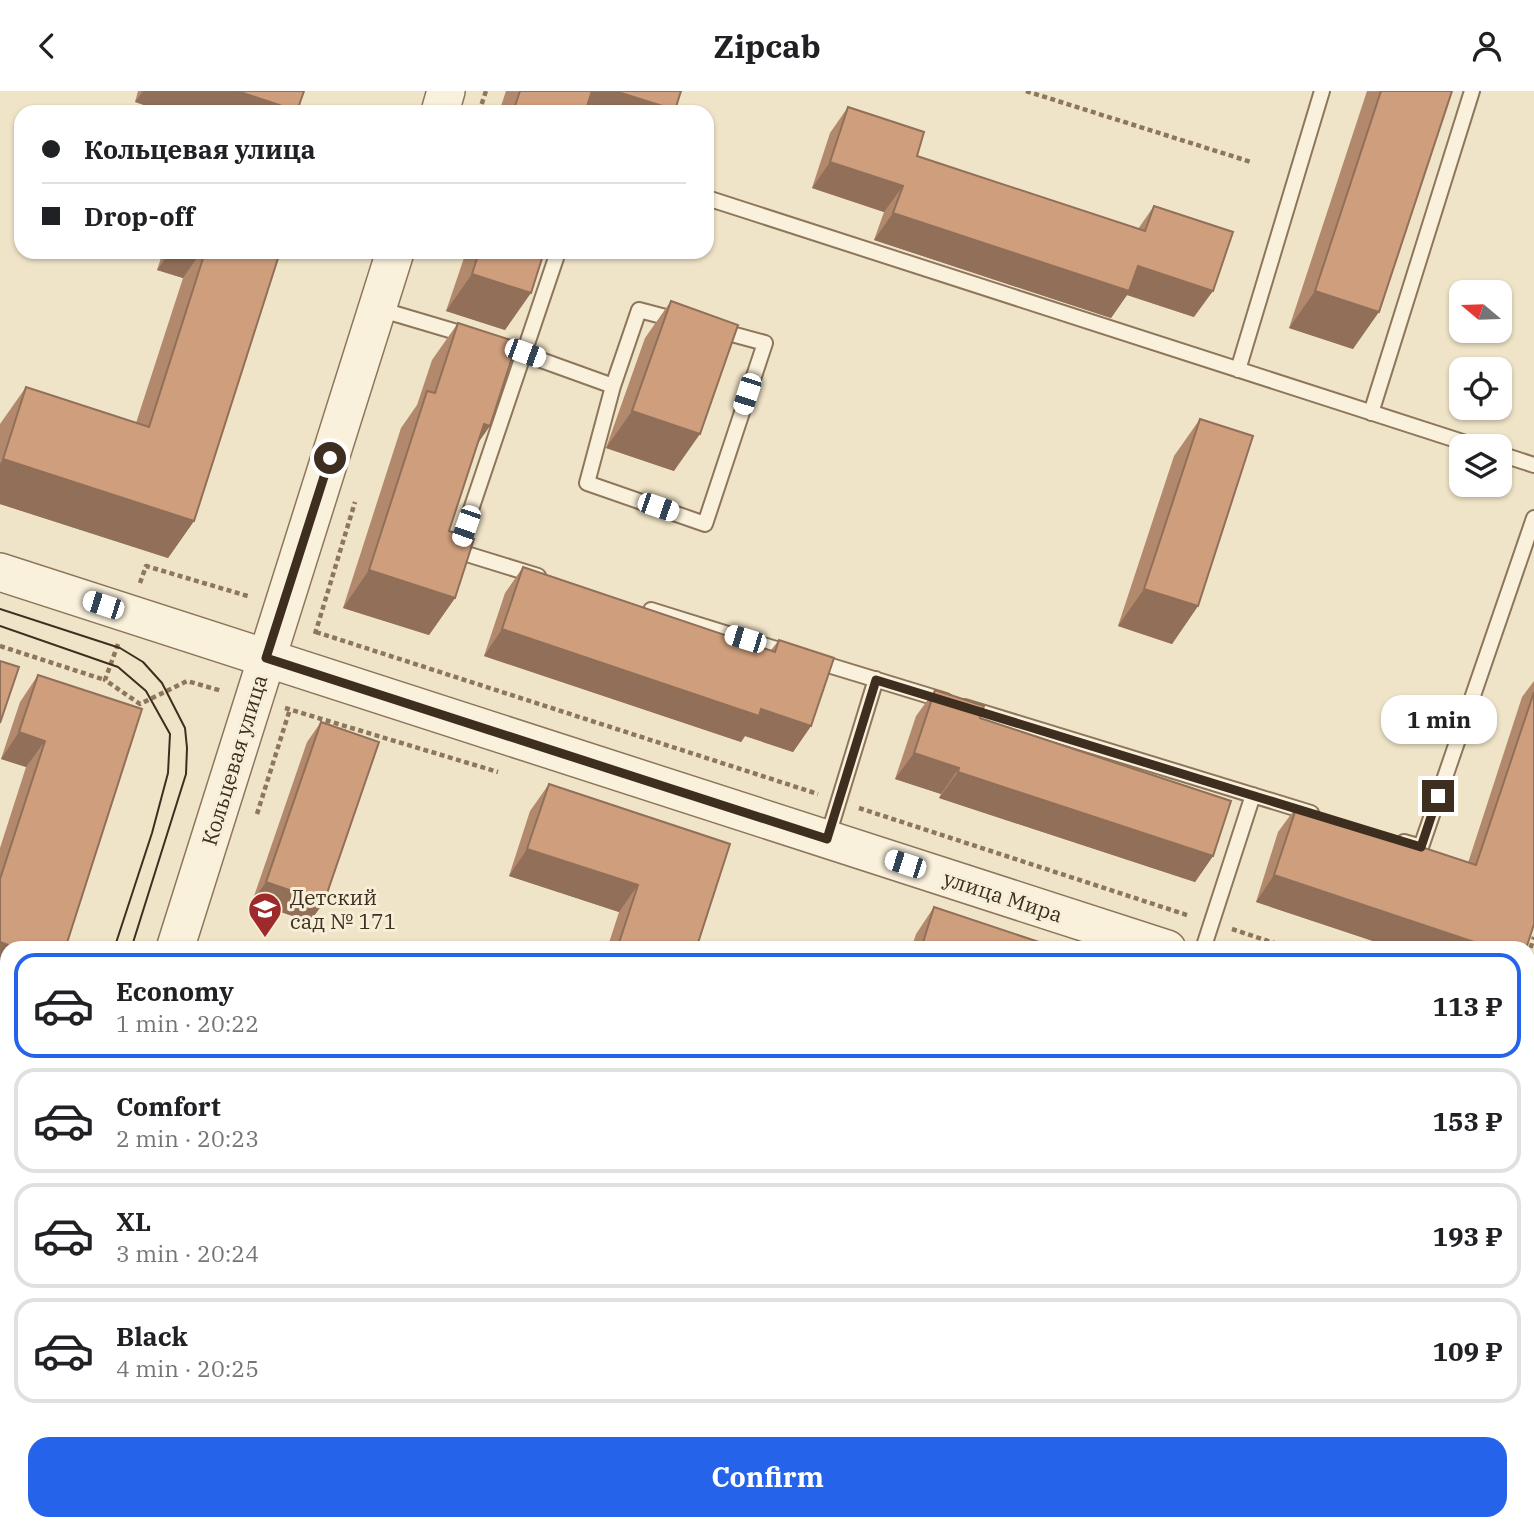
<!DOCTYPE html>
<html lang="en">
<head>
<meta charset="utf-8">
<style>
	:root { --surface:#fff; --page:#f2f2f2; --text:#202124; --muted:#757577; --line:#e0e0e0; --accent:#2563eb }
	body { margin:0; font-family:"IBM Plex Serif",serif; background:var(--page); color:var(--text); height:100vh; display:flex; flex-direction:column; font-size:26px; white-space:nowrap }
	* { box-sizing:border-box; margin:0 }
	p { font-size:23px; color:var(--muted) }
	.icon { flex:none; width:38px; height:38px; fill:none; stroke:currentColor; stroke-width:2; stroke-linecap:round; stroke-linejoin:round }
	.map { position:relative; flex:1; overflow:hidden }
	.drawer { position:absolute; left:0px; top:850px; width:1535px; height:590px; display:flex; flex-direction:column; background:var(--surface); border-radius:21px 21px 0 0; box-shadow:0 2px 5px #0004 }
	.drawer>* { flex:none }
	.banner { position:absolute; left:14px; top:14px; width:700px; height:154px; border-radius:21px; box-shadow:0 2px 5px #0004; display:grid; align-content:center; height:154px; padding:0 28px; background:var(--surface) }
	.needle { width:46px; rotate:289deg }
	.tools { position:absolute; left:1449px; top:189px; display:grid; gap:14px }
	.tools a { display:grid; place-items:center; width:63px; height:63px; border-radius:14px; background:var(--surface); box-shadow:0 2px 5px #0004; font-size:35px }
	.end { position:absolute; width:32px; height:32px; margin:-16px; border:9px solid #3d2e20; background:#fff; box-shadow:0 0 0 4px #fff }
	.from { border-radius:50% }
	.bubble { position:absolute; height:49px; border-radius:21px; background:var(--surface); box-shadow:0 2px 5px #0004; font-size:23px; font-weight:700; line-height:49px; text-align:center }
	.car { position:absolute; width:21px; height:42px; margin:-21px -10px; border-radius:9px; box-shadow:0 0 5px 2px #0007; background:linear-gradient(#fff 24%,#345 0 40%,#fff 0 76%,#345 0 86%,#fff 0) }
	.banner b { display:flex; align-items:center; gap:24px; height:66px; font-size:26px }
	.banner b+b { border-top:2px solid var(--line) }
	.banner i { width:18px; height:18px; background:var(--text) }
	ul { padding:12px 0 0; list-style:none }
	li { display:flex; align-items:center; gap:21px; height:105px; margin:0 14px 10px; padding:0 14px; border:4px solid var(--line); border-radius:21px }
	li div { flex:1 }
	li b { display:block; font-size:26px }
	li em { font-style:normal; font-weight:700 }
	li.current { border-color:var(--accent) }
	li>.icon { width:63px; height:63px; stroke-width:1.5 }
	.action { display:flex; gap:14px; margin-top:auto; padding:14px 28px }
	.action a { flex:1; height:80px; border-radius:21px; background:var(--accent); color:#fff; font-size:28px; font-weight:700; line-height:80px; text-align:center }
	header { display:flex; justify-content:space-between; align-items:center; height:91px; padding:0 28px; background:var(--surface); font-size:32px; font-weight:700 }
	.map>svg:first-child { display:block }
	.green { fill:#c9cf9b }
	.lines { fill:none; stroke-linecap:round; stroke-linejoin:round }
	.service-casing { stroke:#8d765c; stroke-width:18 }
	.tertiary-casing { stroke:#8d765c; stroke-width:40 }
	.path { stroke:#8d765c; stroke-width:4.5; stroke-dasharray:5 3.5; stroke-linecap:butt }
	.service { stroke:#faf1dc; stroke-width:14 }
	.tertiary { stroke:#faf1dc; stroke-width:37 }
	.tram { stroke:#3d2e20; stroke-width:2 }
	.wall { fill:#b2896c }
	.shaded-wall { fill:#916f58 }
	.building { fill:#cf9f7d; stroke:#916f58; stroke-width:2 }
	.route { stroke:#3d2e20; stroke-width:9 }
	.labels { text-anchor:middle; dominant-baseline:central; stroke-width:6; stroke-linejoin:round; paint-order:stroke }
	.street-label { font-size:21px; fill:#3d2e20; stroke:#f7eed8 }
	.poi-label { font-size:21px; fill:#3d2e20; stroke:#f7eed8; text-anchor:start }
</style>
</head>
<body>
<header><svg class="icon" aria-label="back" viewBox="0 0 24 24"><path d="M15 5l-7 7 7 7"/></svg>Zipcab<svg class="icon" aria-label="person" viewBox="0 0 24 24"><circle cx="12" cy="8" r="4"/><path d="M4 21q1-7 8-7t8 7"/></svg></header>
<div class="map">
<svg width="1534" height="1439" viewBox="0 0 1534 1439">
	<rect width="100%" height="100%" fill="#f0e4c8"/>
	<path class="green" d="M430,1433H533L535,1439H430Z"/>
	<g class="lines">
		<g class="service-casing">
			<path id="service" d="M707,107L1475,355
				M379,218L470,245
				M516,260L613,295L587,392L705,433L765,252L717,239
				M1238,279L1322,0
				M613,295L639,219L677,229
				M1371,322L1472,0
				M1500,363L1534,374
				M538,485L457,460L558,161
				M651,519L789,562
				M815,570L946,610
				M965,616L1311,722
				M827,748L876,588
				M1404,751L1421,756L1534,427
				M1203,858L1253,704
				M1528,1216L1534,1222
				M1528,1392L1534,1391
				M945,1433L946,1439
				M1383,1433L1384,1439
				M1226,1439L1263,1433"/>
		</g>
		<g class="tertiary-casing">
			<path id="tertiary" d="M440,21L446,0
				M0,481L1167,858
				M175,858L395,161
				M1528,961L1534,942
				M0,1417L7,1395"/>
		</g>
		<path class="path" d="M1026,0L1251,71
			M479,21L486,0
			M140,492L146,475L251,506
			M316,541L818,703
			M315,543L355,411
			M118,553L105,589L140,613L187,590L222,600
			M0,555L105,589
			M285,617L498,681
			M859,717L1190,825
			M257,723L290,618
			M1232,838L1292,858
			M1528,865L1534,846
			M1528,1022L1534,1028
			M0,1143L7,1121"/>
		<use href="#service" class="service"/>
		<use href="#tertiary" class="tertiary"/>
		<path class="tram" d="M0,518L120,557L143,571L162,592L185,637L187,657L186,683L131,858
			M0,535L118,576L146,600L170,643L168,682L152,742L114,858
			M0,1211L7,1189
			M0,1264L7,1242"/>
	</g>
	<path class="wall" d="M138,0H304L135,11Z
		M506,0H681L674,21H499Z
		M1367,0H1452L1353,258L1289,237Z
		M848,16L917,65L1138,138L1154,115L1194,226L1127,204L1111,227L874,149L884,121L812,97L830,42Z
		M163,161H280L194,430L168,467L0,413V333L26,296L136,332L183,187L157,179Z
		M466,161H544L505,239L446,220Z
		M671,210L674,380L606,357L645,247Z
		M458,232L477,355L449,440L455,507L429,544L343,517L401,337L417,314L432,269Z
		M1200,328L1198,515L1172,553L1118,535L1174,365Z
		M523,476L771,559L779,549L811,635L793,661L745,645L741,651L484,565L505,502Z
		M38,584L65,858H7V886L0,884V757L26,676L1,668L20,611Z
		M1534,590V833L1526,858H1397L1256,811L1278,741L1297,715L1468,772L1522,606Z
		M935,599L980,627L1213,765L1195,791L939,707L941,703L895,688L916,625Z
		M321,631L310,831L252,811L307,651Z
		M549,693L696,858H607L619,821L509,785L530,720Z
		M934,816L1060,858H911L916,843Z
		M1528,1033L1534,1039V1181L1528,1175Z
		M83,1433H157L155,1439H81Z
		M818,1433H918V1439H819Z
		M1421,1433H1528L1534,1439H1417Z"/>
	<path class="shaded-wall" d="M143,0H237L297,20L163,21L135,11Z
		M589,0H615L675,19L674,21H575Z
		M830,71L903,95L884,121L812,97Z
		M893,122L1138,175L1213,200L1194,226L1127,204L1111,227L874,149Z
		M170,161H201L183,187L157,179Z
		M472,183L531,202L505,239L446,220Z
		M1315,200L1379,221L1353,258L1289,237Z
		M632,320L700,343L674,380L606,357Z
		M484,333L490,335L464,372Z
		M3,368L194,430L168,467L0,413V373Z
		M369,479L455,507L429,544L343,517Z
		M1144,498L1198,515L1172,553L1118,535Z
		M502,538L761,618L811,635L793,661L745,645L741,651L484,565Z
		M19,641L45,650L26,676L1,668Z
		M914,662L959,677L941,703L895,688Z
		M958,681L1213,765L1195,791L939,707Z
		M527,758L638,794L619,821L509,785Z
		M1274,784L1495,858H1397L1256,811Z
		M266,791L324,811L310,831L252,811Z
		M0,851L19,858H7V886L0,884Z"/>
	<path class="building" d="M237,0H304L297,20Z
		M520,0H592L585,21H513Z
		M615,0H681L675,19Z
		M1381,0H1452L1379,221L1315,200Z
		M848,16L924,41L917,65L1145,140L1154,115L1233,141L1213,200L1138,175L1129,200L893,122L903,95L830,71Z
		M205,161H280L194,430L3,368L26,296L149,336Z
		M479,161H544L531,202L472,183Z
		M671,210L738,234L700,343L632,320Z
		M458,232L517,251L490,335L484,333L449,440L474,448L455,507L369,479L427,300L435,302Z
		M1200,328L1253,345L1198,515L1144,498Z
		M523,476L775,561L779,549L834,567L811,635L761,618L759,625L502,538Z
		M0,570L19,576L0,632Z
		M38,584L142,618L65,858H19L0,851V788L45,650L19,641Z
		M935,599L984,615L980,627L1231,710L1213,765L958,681L959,677L914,662Z
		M1534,601V833L1526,858H1495L1274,784L1297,715L1476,774Z
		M321,631L379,651L324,811L266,791Z
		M549,693L730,753L696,858H617L638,794L527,758Z
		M934,816L1060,858H921Z
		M1528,1033L1534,1039V1136L1528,1130Z
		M1534,1400V1439H1436V1433H1528V1401Z
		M93,1433H157L155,1439H91Z
		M604,1433H763L764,1439H568Z
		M841,1433H918V1439H841Z
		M1277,1433H1359V1439H1240Z"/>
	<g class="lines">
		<path class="route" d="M330,367L266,567L827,748L876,589L1421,756L1438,705"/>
	</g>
	<defs>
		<g id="school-pin" transform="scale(1.75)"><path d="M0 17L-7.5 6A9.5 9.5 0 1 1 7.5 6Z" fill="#9e2a2b" stroke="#f7eed8"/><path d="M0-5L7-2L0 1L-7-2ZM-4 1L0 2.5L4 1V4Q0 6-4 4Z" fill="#fff"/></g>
	</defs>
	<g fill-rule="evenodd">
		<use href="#school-pin" x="265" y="818"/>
	</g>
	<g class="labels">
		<g class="street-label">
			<text transform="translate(234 669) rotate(-73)">Кольцевая улица</text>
			<text transform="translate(1003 805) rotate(18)">улица Мира</text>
		</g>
		<g class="poi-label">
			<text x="290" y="806">Детский<tspan x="290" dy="24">сад № 171</tspan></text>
		</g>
	</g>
</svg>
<div class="tools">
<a><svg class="needle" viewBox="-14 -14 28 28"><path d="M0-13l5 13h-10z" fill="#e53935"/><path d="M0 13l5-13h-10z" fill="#757577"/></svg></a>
<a><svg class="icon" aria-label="locate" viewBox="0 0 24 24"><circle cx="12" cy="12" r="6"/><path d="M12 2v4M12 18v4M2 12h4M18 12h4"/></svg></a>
<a><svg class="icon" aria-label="layers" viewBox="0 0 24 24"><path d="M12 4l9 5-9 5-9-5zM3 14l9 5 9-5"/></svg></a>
</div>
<i class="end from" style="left:330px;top:367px"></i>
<i class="end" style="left:1438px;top:705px"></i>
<div class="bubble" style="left:1381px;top:604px;width:116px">1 min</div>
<i class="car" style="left:525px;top:262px;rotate:110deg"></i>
<i class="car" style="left:747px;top:303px;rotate:198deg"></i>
<i class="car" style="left:658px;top:416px;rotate:109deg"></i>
<i class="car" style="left:466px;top:435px;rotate:199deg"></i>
<i class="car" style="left:103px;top:514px;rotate:288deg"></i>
<i class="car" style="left:745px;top:548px;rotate:287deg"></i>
<i class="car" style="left:905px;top:773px;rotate:288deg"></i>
<div class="banner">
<b><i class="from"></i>Кольцевая улица</b>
<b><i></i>Drop-off</b>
</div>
<section class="drawer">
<ul>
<li class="current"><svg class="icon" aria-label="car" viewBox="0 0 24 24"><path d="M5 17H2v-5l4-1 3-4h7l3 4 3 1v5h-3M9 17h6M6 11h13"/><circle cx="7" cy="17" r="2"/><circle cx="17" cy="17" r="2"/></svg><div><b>Economy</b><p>1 min · 20:22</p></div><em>113 ₽</em></li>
<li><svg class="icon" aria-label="car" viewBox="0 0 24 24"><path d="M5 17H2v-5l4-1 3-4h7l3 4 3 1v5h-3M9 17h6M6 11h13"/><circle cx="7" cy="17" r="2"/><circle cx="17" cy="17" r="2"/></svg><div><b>Comfort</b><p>2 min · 20:23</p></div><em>153 ₽</em></li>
<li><svg class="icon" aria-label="car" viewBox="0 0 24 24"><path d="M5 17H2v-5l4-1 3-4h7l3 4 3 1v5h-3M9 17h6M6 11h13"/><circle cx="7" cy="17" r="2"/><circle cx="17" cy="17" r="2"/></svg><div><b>XL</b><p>3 min · 20:24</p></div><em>193 ₽</em></li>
<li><svg class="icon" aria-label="car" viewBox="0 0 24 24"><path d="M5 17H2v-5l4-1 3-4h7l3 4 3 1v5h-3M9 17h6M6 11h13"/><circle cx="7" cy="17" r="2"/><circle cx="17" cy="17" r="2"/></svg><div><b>Black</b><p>4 min · 20:25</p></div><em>109 ₽</em></li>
</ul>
<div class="action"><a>Confirm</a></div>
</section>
</div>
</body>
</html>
